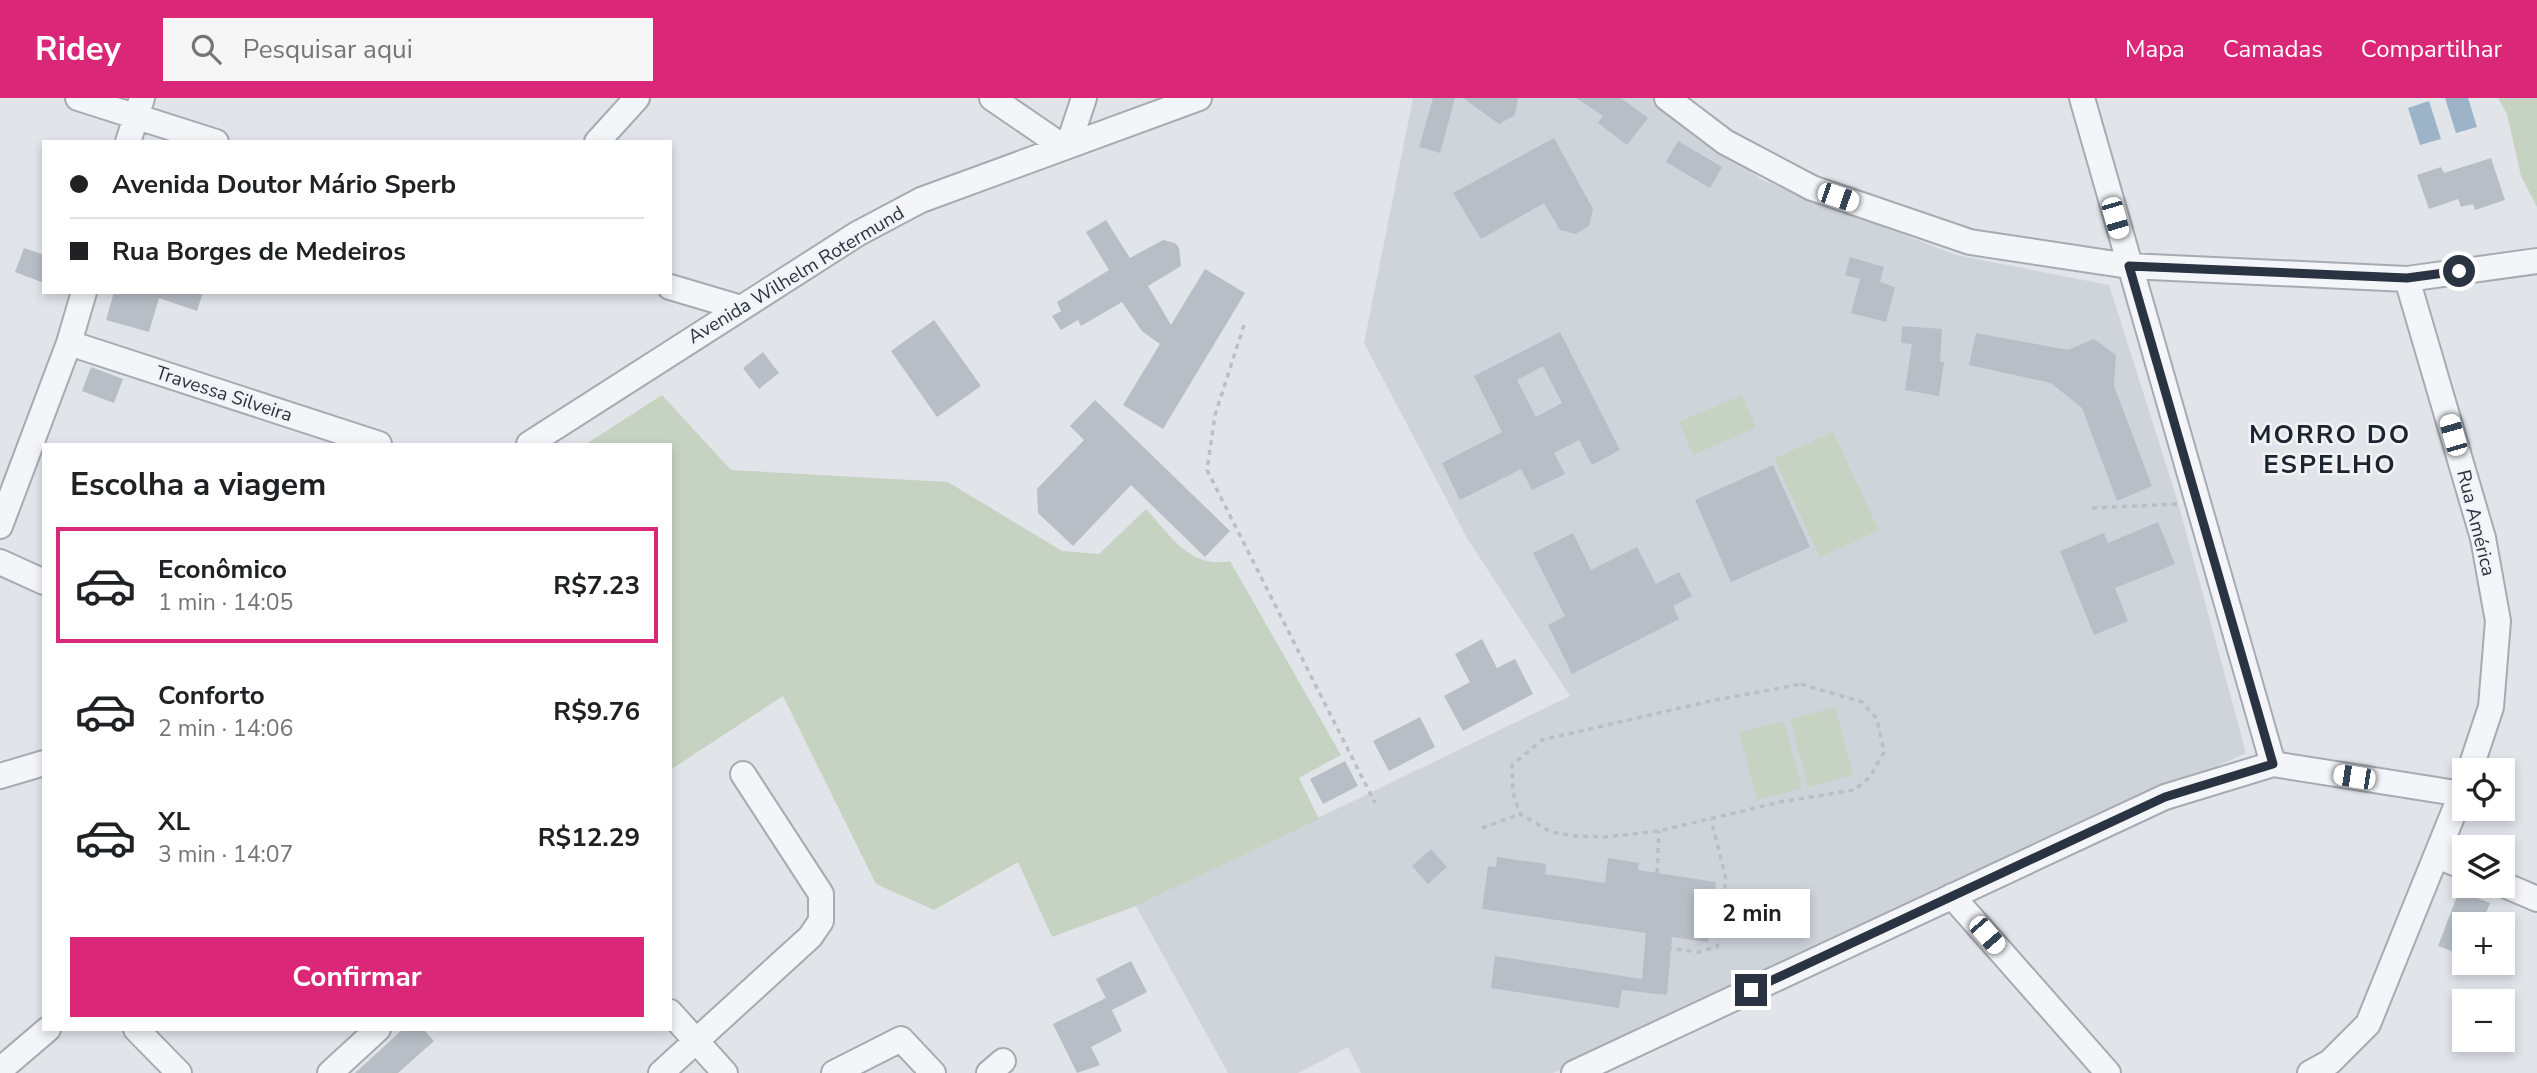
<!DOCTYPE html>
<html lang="pt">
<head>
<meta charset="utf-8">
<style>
	:root { --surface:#fff; --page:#f6f6f6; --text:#202124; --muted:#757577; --line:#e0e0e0; --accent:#db2777 }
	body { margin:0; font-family:"Nunito Sans",sans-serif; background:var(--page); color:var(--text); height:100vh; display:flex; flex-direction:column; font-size:26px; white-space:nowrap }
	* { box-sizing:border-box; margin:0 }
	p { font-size:23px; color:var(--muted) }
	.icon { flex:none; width:38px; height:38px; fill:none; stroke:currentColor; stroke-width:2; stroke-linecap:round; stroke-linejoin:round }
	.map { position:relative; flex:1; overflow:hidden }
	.side { position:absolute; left:42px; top:345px; width:630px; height:588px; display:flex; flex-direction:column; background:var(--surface); border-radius:0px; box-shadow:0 4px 10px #0003 }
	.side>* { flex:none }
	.top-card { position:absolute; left:42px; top:42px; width:630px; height:154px; border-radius:0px; box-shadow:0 4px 10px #0003; display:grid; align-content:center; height:154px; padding:0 28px; background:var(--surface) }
	.buttons { position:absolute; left:2452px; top:660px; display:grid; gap:14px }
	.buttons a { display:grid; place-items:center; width:63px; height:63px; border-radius:0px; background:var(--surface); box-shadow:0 4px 10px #0003; font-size:35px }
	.end { position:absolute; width:32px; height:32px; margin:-16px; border:9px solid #2a3341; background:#fff; box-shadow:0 0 0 4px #fff }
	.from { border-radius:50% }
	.bubble { position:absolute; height:49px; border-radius:0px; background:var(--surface); box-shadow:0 4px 10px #0003; font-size:23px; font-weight:700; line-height:49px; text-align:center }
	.car { position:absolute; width:21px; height:42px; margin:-21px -10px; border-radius:9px; box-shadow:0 0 5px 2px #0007; background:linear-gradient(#fff 24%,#345 0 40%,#fff 0 76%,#345 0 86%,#fff 0) }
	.top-card b { display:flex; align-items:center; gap:24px; height:66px; font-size:26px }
	.top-card b+b { border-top:2px solid var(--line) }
	.top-card i { width:18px; height:18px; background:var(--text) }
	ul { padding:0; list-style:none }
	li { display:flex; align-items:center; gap:21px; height:116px; margin:0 14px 10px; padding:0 14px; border:4px solid transparent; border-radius:0px }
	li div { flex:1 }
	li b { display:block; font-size:26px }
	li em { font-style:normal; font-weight:700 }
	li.active { border-color:var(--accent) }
	li>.icon { width:63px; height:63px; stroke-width:1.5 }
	h2 { padding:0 28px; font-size:32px; line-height:84px }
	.action { display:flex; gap:14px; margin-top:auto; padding:14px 28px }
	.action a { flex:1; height:80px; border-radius:0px; background:var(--accent); color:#fff; font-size:28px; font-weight:700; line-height:80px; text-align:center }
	header { display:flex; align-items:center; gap:42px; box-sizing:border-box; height:98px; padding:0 35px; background:var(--accent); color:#fff }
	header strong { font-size:33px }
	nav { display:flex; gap:38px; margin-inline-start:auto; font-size:24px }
	.search { width:490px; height:63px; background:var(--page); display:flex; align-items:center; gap:18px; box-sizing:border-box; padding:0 24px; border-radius:0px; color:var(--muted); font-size:26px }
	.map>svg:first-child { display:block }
	.built { fill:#cfd4db }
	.green { fill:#c7d3c2 }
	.water { fill:#9db3c8 }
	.building { fill:#b8bec6; fill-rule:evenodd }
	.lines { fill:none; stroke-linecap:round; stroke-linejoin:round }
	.minor-casing { stroke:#a6abb3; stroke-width:28 }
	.path { stroke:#bbbfc5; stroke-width:3.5; stroke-dasharray:5 5; stroke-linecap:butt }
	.minor { stroke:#f4f5f8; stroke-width:24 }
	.route { stroke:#2a3341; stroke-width:9 }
	.labels { text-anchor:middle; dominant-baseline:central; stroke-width:5; stroke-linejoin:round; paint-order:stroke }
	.street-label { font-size:19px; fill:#2a3341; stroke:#f1f3f7 }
	.district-label { font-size:26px; font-weight:bold; letter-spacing:2px; fill:#1c2431; stroke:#f1f3f7 }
</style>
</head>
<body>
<header>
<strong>Ridey</strong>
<div class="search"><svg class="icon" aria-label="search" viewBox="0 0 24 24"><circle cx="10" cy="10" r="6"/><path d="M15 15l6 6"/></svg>Pesquisar aqui</div>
<nav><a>Mapa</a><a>Camadas</a><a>Compartilhar</a></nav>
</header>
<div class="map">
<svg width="2537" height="975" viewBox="0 0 2537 975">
	<rect width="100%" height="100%" fill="#e1e4e9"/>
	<path class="built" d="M1413,0H1653L1762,82L1956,157L2109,187L2177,401L2246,655L1553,975H1361L1348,949L1298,975H1228L1136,808L1570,598L1467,440L1364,245Z"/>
	<path class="green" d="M2498,0H2537V109L2521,78L2507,16Z
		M662,297L731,372L948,384L1062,453L1099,456L1146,411C1171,438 1190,471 1230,463L1341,657L1299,680L1319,721L1136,808L1052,839L1018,764L934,812L876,786L783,598L670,672V346H586Z
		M1742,297L1756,330L1693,357L1679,324Z
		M1833,334L1879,432L1820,459L1774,361Z
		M1835,609L1853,677L1808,689L1790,621Z
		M1784,623L1802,690L1757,702L1739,634Z"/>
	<path class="water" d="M2445,0H2468L2477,29L2456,35Z
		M2429,3L2441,41L2420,47L2408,10Z"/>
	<path class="building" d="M1433,0H1455L1440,55L1419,49Z
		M1463,0H1518L1515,17L1499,26Z
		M1576,0H1621L1648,20L1627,47L1598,25L1603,18Z
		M1554,40L1593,111L1589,128L1576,136L1560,132L1544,105L1481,141L1453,95Z
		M1678,43L1722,69L1710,90L1666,64Z
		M2491,60L2505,102L2475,112L2473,106L2461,109L2458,101L2429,111L2417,77L2441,69L2444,75Z
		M1106,122L1130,160L1163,142L1175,145L1179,150L1181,168L1148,188L1171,227L1205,171L1245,195L1163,331L1123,307L1160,246L1142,233L1122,204L1081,228L1078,222L1061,232L1052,218L1061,213L1057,204L1109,172L1086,134Z
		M24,150L44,157V185L15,174Z
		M1850,159L1884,169L1880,184L1895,189L1886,224L1851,215L1860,181L1845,177Z
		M114,194H203L197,213L159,200L149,234L106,222Z
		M934,222L981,288L937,319L891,253Z
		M1902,228L1942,231L1940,264H1944L1939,298L1905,292L1912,246L1901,245Z
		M1560,234L1620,352L1592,367L1579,342L1554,355L1565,376L1532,392L1521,371L1460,402L1442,365L1502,334L1474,278ZM1543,268L1562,305L1536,319L1517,282Z
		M1976,235L2068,252L2094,241L2116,257L2114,288L2152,388L2117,403L2082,310L2051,285L1969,267Z
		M763,254L779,275L759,291L743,270Z
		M91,269L123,281L114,305L82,293Z
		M1095,302L1230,433L1205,459L1131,387L1073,448L1038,415L1037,391L1084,342L1070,328Z
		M1773,367L1810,449L1731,484L1695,402Z
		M2158,424L2175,466L2115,490L2128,523L2094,537L2060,453L2104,435L2108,445Z
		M1573,435L1591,472L1637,449L1656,486L1679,474L1692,498L1673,508L1679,521L1572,576L1548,527L1565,518L1533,455Z
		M1482,541L1497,570L1515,561L1533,596L1463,633L1444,598L1470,584L1455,556Z
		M1420,619L1435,649L1389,673L1373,643Z
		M1345,663L1358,688L1323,706L1310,681Z
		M1431,751L1447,769L1428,786L1412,768Z
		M1497,759L1546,766L1545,776L1605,785L1608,760L1639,765L1638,772L1716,784L1708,844L1672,839L1667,897L1622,892L1619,910L1491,890L1495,858L1642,881L1646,835L1482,811L1488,768L1496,769Z
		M2459,793L2490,805L2482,826H2464V837L2457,855L2438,848Z
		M1131,863L1147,894L1112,912L1096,881Z
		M1106,900L1122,933L1091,949L1100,967L1077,975L1053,926Z
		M403,931H423L434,943L398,975H355Z"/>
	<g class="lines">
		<g class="minor-casing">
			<path id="minor" d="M78,0L216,44
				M992,0L1062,48
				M1667,0L1725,44L1812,90L1970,144L2129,168L2407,181L2537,163
				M2082,0L2273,666
				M128,44L142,0
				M597,44L637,0
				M1069,45L1084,0
				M2407,181L2483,440L2498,523L2491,609L2470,672
				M670,189L741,210
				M69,245L379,346
				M529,346L857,136L921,102L1199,0
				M0,428L69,245L84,194
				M0,464L44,484
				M0,678L44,665
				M2437,758L2464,769
				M2502,786L2537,801
				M1952,798L2108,975
				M670,914L725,975
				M136,931L179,975
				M0,972L48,931
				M330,975L378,931
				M661,975L810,839L821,823V796L743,676
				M834,975L901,941L933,975
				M989,975L1003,963
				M1574,975L2165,699L2273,666L2462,696
				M2310,975L2330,964L2368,926L2464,689"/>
		</g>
		<path class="path" d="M1244,227L1215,317L1207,372L1375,705
			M2092,410L2178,406
			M1801,586L1862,604L1877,621L1884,654L1870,679L1854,692L1780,704L1659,733L1604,739L1576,738L1551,734L1520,716L1513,695L1512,667L1542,642L1706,604Z
			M1482,730L1520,716
			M1657,775L1659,733
			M1647,847L1698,854L1717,849L1726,781L1711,721"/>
		<use href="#minor" class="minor"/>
	</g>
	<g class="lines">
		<path class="route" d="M1751,892L2165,699L2273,666L2129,168L2407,180L2459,173"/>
	</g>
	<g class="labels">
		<g class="street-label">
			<text transform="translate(796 177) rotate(-31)">Avenida Wilhelm Rotermund</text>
			<text transform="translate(224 296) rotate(18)">Travessa Silveira</text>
			<text transform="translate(2476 425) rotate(76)">Rua América</text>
		</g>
		<g class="district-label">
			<text x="2330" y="336">MORRO DO<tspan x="2330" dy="30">ESPELHO</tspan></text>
		</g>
	</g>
</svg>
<div class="buttons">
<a><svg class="icon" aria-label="locate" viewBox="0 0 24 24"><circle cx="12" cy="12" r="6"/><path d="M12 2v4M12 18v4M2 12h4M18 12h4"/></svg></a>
<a><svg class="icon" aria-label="layers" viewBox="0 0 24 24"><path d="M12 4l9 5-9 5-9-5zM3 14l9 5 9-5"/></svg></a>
<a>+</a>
<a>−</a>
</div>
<i class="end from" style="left:2459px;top:173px"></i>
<i class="end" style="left:1751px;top:892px"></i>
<div class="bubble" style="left:1694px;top:791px;width:116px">2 min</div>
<i class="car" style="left:1838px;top:99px;rotate:109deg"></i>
<i class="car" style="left:2115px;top:120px;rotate:164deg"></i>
<i class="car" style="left:2453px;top:337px;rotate:344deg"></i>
<i class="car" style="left:2354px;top:679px;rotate:279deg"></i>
<i class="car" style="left:1987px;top:837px;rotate:139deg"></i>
<div class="top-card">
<b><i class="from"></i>Avenida Doutor Mário Sperb</b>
<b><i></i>Rua Borges de Medeiros</b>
</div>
<section class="side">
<h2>Escolha a viagem</h2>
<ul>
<li class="active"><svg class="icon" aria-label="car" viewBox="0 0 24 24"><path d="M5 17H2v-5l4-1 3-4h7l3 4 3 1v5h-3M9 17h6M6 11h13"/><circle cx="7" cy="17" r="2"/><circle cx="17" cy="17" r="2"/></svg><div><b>Econômico</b><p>1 min · 14:05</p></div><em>R$7.23</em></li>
<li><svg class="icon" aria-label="car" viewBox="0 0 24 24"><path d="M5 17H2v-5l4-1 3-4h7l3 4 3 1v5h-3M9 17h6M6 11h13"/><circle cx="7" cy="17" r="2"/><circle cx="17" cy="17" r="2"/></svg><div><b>Conforto</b><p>2 min · 14:06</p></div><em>R$9.76</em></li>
<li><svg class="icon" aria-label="car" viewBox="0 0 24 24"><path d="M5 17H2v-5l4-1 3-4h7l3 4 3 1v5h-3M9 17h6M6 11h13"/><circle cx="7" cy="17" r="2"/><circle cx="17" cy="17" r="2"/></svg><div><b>XL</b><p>3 min · 14:07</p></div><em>R$12.29</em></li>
</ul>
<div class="action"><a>Confirmar</a></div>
</section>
</div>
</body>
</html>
